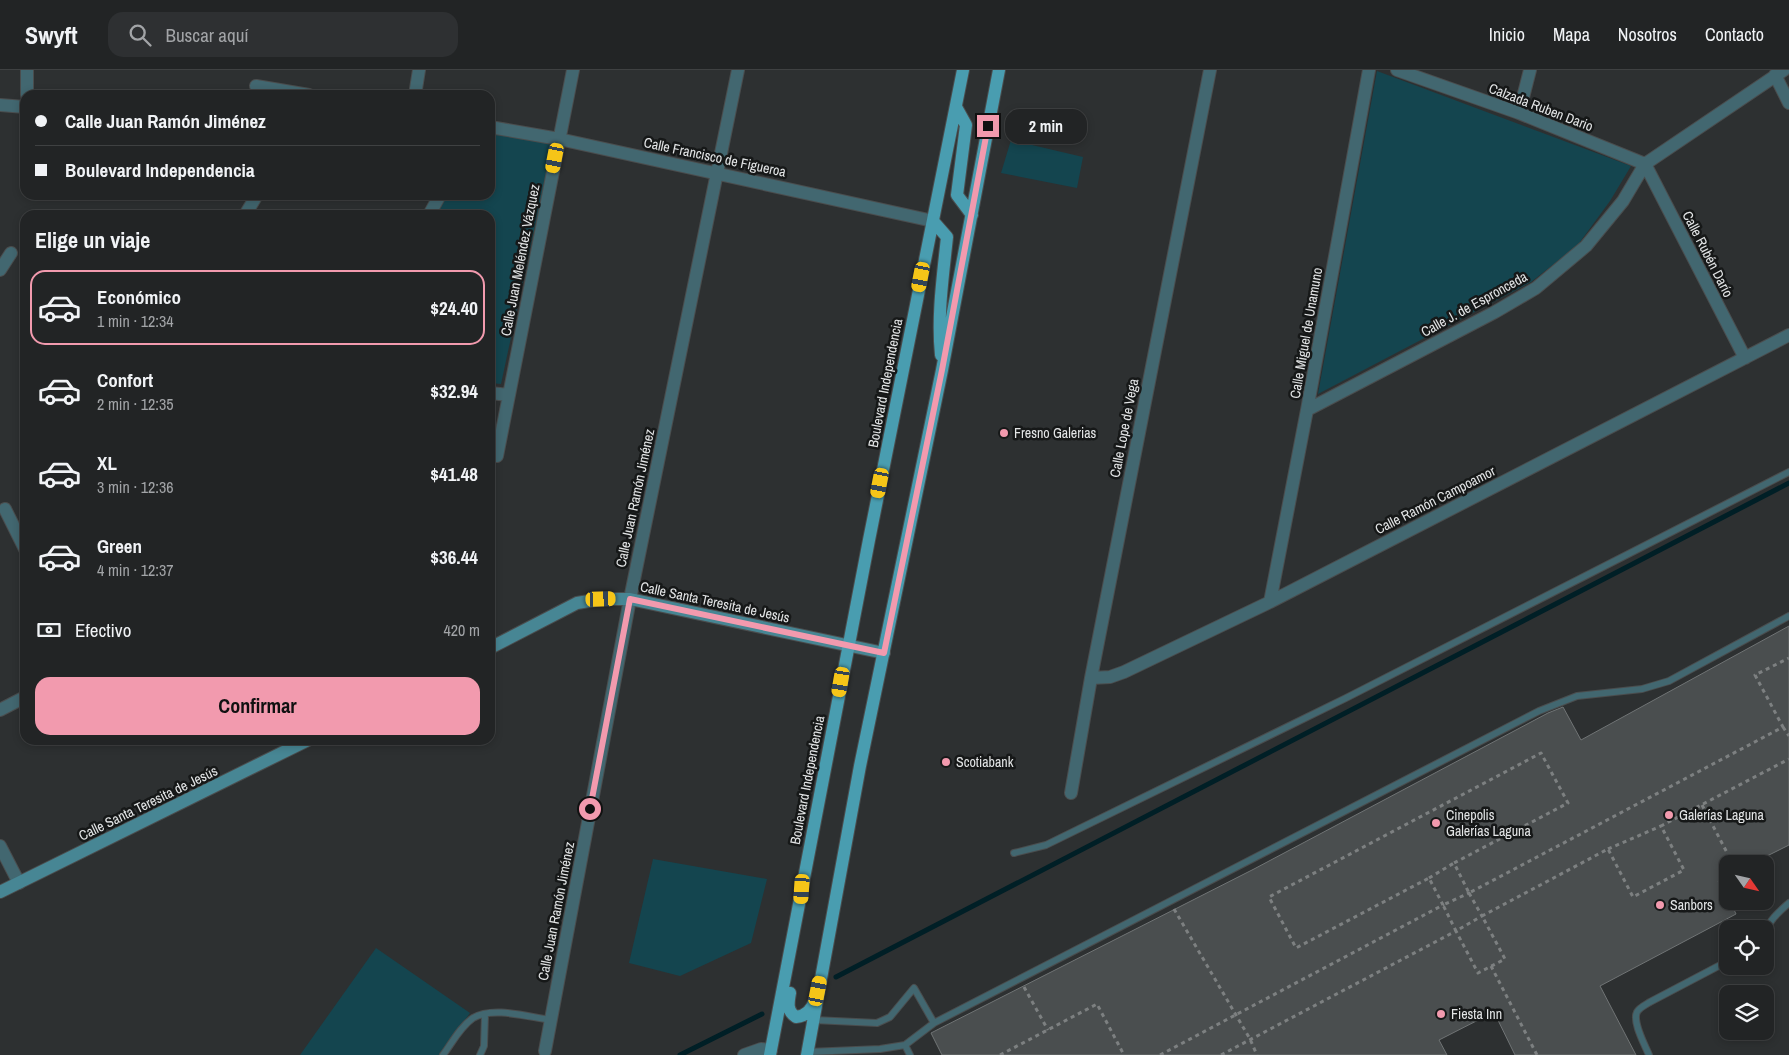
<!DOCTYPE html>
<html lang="es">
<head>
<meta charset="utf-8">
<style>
	:root { --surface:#222425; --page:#2e3032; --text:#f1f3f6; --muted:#a2a4a7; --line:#3f4142; --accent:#f29aae }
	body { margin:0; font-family:"Archivo Narrow",sans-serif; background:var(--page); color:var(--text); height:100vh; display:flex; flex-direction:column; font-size:19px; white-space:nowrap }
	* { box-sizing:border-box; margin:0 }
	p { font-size:16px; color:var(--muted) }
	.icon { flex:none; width:28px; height:28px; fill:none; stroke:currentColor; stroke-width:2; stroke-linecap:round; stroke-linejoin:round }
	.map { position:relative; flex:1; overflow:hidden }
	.side { position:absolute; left:20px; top:140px; width:475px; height:535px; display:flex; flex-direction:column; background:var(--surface); border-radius:15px; box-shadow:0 2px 8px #0003,0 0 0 1px var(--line) }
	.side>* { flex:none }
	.hud { position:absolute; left:20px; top:20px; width:475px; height:110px; border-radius:15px; box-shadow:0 2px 8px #0003,0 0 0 1px var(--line); display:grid; align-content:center; height:110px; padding:0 15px; background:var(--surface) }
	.needle { width:32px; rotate:124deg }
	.buttons { position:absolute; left:1719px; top:785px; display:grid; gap:10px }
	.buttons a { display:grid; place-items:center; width:55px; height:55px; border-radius:10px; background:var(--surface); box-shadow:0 2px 8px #0003,0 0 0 1px var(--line); font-size:25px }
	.end { position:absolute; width:22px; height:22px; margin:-11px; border:6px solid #f29aae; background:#111; box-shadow:0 0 0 2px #111 }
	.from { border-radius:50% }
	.bubble { position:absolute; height:35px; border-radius:15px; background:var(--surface); box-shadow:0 2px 8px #0003,0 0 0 1px var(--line); font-size:16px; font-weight:700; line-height:35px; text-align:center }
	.car { position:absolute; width:15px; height:30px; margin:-15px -8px; border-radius:6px; box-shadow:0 0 4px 1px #0007; background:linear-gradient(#f5c518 24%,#345 0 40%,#f5c518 0 76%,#345 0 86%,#f5c518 0) }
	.hud b { display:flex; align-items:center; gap:18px; height:48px; font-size:19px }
	.hud b+b { border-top:1px solid var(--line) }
	.hud i { width:12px; height:12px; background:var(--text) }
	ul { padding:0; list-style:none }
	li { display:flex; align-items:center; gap:15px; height:75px; margin:0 10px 8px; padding:0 5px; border:2px solid transparent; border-radius:15px }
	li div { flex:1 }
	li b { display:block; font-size:19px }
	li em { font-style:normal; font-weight:700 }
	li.selected { border-color:var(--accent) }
	li>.icon { width:45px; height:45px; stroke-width:1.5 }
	h2 { padding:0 15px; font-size:22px; line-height:60px }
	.pay { display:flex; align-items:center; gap:12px; height:55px; padding:0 15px; font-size:19px }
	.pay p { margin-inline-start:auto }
	.cta { display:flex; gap:10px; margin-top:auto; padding:10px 15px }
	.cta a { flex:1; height:58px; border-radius:15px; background:var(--accent); color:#111; font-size:20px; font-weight:700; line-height:58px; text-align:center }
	header { display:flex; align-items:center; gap:30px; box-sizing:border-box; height:70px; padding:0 25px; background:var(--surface); border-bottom:1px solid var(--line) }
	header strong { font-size:24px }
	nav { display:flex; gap:28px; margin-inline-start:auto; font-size:18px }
	.search { width:350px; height:45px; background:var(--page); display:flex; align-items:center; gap:12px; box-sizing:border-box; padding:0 18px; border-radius:15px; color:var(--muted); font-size:19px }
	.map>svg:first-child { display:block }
	.green { fill:#14454f }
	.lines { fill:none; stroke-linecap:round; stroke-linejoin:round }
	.stream { stroke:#001f26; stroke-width:5 }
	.building { fill:#4a4e4f; stroke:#707475 }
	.lane-casing { stroke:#4a4d4e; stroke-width:8 }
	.street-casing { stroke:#4a4d4e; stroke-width:14 }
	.secondary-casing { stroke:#4a4d4e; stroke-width:14 }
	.primary-casing { stroke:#4a4d4e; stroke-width:14 }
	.path { stroke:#7d8081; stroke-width:3; stroke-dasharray:4 4; stroke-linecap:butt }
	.lane { stroke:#426770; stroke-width:6 }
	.street { stroke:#426770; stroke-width:12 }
	.secondary { stroke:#478694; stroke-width:12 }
	.primary { stroke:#499db0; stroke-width:12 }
	.route { stroke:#f29aae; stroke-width:6 }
	.poi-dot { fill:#f29aae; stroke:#161818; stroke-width:2 }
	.labels { text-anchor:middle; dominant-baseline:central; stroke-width:5; stroke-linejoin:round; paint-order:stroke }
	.street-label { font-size:14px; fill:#e3e5e6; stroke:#161818 }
	.poi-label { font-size:14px; fill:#e3e5e6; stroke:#161818; text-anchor:start }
</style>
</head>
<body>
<header>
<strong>Swyft</strong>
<div class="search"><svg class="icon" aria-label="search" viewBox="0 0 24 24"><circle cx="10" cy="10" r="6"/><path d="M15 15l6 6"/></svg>Buscar aquí</div>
<nav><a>Inicio</a><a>Mapa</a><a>Nosotros</a><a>Contacto</a></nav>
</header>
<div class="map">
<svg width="1789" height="985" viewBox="0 0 1789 985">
	<rect width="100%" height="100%" fill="#2d3031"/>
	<path class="green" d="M1377,1L1631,96L1610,131L1577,176L1531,212L1318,324Z
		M490,61L553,72L501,314L490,313V145H434L445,125H490Z
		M1011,70L1083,87L1077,118L1001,103Z
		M653,789L767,809L751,873L680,906L629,893Z
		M376,878L470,943L441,985H300Z"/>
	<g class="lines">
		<path class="stream" d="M836,907L1789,413
			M680,985L762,944"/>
	</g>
	<path class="building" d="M1789,556V775L1751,794H1728V806L1718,811L1728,827V831H1730L1736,844L1600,916L1636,985H1515L1494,942L1439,970L1447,985H942L931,963L1254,799L1548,643L1563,637L1581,670Z"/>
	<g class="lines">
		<g class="lane-casing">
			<path id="lane" d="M1014,783L1046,775L1346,628L1789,402
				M1765,863C1769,850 1779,842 1789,833
				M814,950L877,953L890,947L914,918L934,953
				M808,982L880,979L905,975
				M443,985C452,973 460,957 473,948C493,936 528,947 551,950
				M480,985L484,976L485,944
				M910,985L905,975L934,953L1539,641L1577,626L1642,619L1669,611L1789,546
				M1649,985C1645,975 1632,952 1637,942C1639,938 1645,935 1650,932L1728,891"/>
		</g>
		<g class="street-casing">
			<path id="street" d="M1397,0L1519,43L1645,94
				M1775,5L1789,33
				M256,16L309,25
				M27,25V0
				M415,25L419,0
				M0,35L25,37
				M1519,43L1530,0
				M490,57L559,69L933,151
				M1645,94L1745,288
				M245,145L257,125
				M429,145L440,125
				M0,200L11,183
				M490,323L509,325
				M1307,340L1495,242L1536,218L1586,176L1623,131L1645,94L1784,0
				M497,386L573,0
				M5,439L25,479
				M1270,532L1307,340L1369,0
				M1091,608L1110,607L1124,602L1270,532L1789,265
				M0,640L25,627
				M1071,723L1091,608L1210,0
				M0,776L19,813
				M545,981L630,529L738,0
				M744,985L761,979L771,980"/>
		</g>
		<g class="secondary-casing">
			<path id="secondary" d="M490,578L577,533L601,529H630L884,583
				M0,822L308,670"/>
		</g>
		<g class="primary-casing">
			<path id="primary" d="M956,37L966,55L957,125L972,145
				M933,151L947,167C943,206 937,246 941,285
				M790,923C788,934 787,941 796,947C806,946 812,940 815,930
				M770,985L869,470L963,0
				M807,985L860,696L942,300L999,0"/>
		</g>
		<path class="path" d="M1783,657L1789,666
			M1702,735L1733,794
			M1608,779L1661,756
			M1429,808L1454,793
			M1469,823L1482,846L1456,861L1443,835Z
			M1174,839L1250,969L1257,985
			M1491,896L1537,985
			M1024,917L1048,960
			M1000,985L1097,934L1124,985
			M1160,985L1443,835L1429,808L1296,878L1269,827L1541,683L1568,733L1454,793L1469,823L1783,657L1755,605L1789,588
			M1221,985L1456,861L1478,903L1505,889L1482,846L1608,779L1633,827L1684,800L1661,756L1789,689"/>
		<use href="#lane" class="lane"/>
		<use href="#street" class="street"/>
		<use href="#secondary" class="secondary"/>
		<use href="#primary" class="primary"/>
	</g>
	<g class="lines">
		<path class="route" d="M590,739L630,529L884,583L942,300L988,56"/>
	</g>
	<g class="poi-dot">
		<circle cx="1004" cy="363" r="5"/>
		<circle cx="946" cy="692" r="5"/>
		<circle cx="1669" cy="745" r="5"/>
		<circle cx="1436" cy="753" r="5"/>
		<circle cx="1660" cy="835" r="5"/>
		<circle cx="1441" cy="944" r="5"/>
	</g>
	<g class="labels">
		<g class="street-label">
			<text transform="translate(1541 37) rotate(21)">Calzada Ruben Dario</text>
			<text transform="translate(715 87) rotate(12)">Calle Francisco de Figueroa</text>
			<text transform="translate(1708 184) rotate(63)">Calle Rubén Darío</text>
			<text transform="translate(520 190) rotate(-79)">Calle Juan Meléndez Vázquez</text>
			<text transform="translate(1474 234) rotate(-29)">Calle J. de Espronceda</text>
			<text transform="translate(1306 263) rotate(-80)">Calle Miguel de Unamuno</text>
			<text transform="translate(885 313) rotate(-79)">Boulevard Independencia</text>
			<text transform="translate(1124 358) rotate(-79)">Calle Lope de Vega</text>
			<text transform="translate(635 428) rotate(-78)">Calle Juan Ramón Jiménez</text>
			<text transform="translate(1435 430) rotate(-27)">Calle Ramón Campoamor</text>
			<text transform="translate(715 532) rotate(12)">Calle Santa Teresita de Jesús</text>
			<text transform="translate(807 710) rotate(-79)">Boulevard Independencia</text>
			<text transform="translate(148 733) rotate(-26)">Calle Santa Teresita de Jesús</text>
			<text transform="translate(556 841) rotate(-79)">Calle Juan Ramón Jiménez</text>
		</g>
		<g class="poi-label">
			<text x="1014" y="363">Fresno Galerias</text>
			<text x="956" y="692">Scotiabank</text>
			<text x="1446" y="745">Cinepolis<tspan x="1446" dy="16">Galerías Laguna</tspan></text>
			<text x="1679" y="745">Galerías Laguna</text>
			<text x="1670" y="835">Sanbors</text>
			<text x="1451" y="944">Fiesta Inn</text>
		</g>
	</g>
</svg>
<div class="buttons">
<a><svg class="needle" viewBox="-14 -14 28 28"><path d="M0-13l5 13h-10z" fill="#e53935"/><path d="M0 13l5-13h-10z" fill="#a2a4a7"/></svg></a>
<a><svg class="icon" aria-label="locate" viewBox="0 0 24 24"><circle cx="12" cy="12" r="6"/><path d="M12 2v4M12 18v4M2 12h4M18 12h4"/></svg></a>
<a><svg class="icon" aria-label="layers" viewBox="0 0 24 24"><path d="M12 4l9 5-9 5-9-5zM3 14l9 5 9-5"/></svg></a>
</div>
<i class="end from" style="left:590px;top:739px"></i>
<i class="end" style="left:988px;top:56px"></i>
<div class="bubble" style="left:1005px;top:39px;width:82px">2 min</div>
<i class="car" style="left:555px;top:88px;rotate:191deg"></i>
<i class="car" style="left:921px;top:207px;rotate:191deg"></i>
<i class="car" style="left:880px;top:413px;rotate:191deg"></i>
<i class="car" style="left:601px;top:529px;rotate:88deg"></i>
<i class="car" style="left:841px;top:612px;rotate:190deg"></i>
<i class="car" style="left:802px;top:819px;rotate:184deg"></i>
<i class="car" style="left:818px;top:921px;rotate:11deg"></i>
<div class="hud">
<b><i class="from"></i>Calle Juan Ramón Jiménez</b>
<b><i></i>Boulevard Independencia</b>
</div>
<section class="side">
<h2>Elige un viaje</h2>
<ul>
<li class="selected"><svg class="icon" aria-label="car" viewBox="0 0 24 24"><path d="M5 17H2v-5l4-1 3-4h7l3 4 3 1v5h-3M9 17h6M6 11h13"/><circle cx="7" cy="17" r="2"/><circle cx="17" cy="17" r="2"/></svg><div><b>Económico</b><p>1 min · 12:34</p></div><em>$24.40</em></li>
<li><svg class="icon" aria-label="car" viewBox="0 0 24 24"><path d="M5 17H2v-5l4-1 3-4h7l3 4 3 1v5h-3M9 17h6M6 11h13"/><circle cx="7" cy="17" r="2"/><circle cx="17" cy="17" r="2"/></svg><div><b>Confort</b><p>2 min · 12:35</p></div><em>$32.94</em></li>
<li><svg class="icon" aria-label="car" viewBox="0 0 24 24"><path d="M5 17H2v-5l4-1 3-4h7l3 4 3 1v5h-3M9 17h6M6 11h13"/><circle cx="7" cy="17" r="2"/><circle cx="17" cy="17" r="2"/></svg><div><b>XL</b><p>3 min · 12:36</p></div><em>$41.48</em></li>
<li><svg class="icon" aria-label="car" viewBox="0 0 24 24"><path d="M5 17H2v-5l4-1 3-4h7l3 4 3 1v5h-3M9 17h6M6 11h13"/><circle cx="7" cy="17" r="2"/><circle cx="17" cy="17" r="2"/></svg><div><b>Green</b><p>4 min · 12:37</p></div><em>$36.44</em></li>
</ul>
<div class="pay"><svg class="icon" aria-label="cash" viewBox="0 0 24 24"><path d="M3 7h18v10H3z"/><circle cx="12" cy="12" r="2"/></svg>Efectivo<p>420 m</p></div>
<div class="cta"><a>Confirmar</a></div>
</section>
</div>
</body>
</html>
